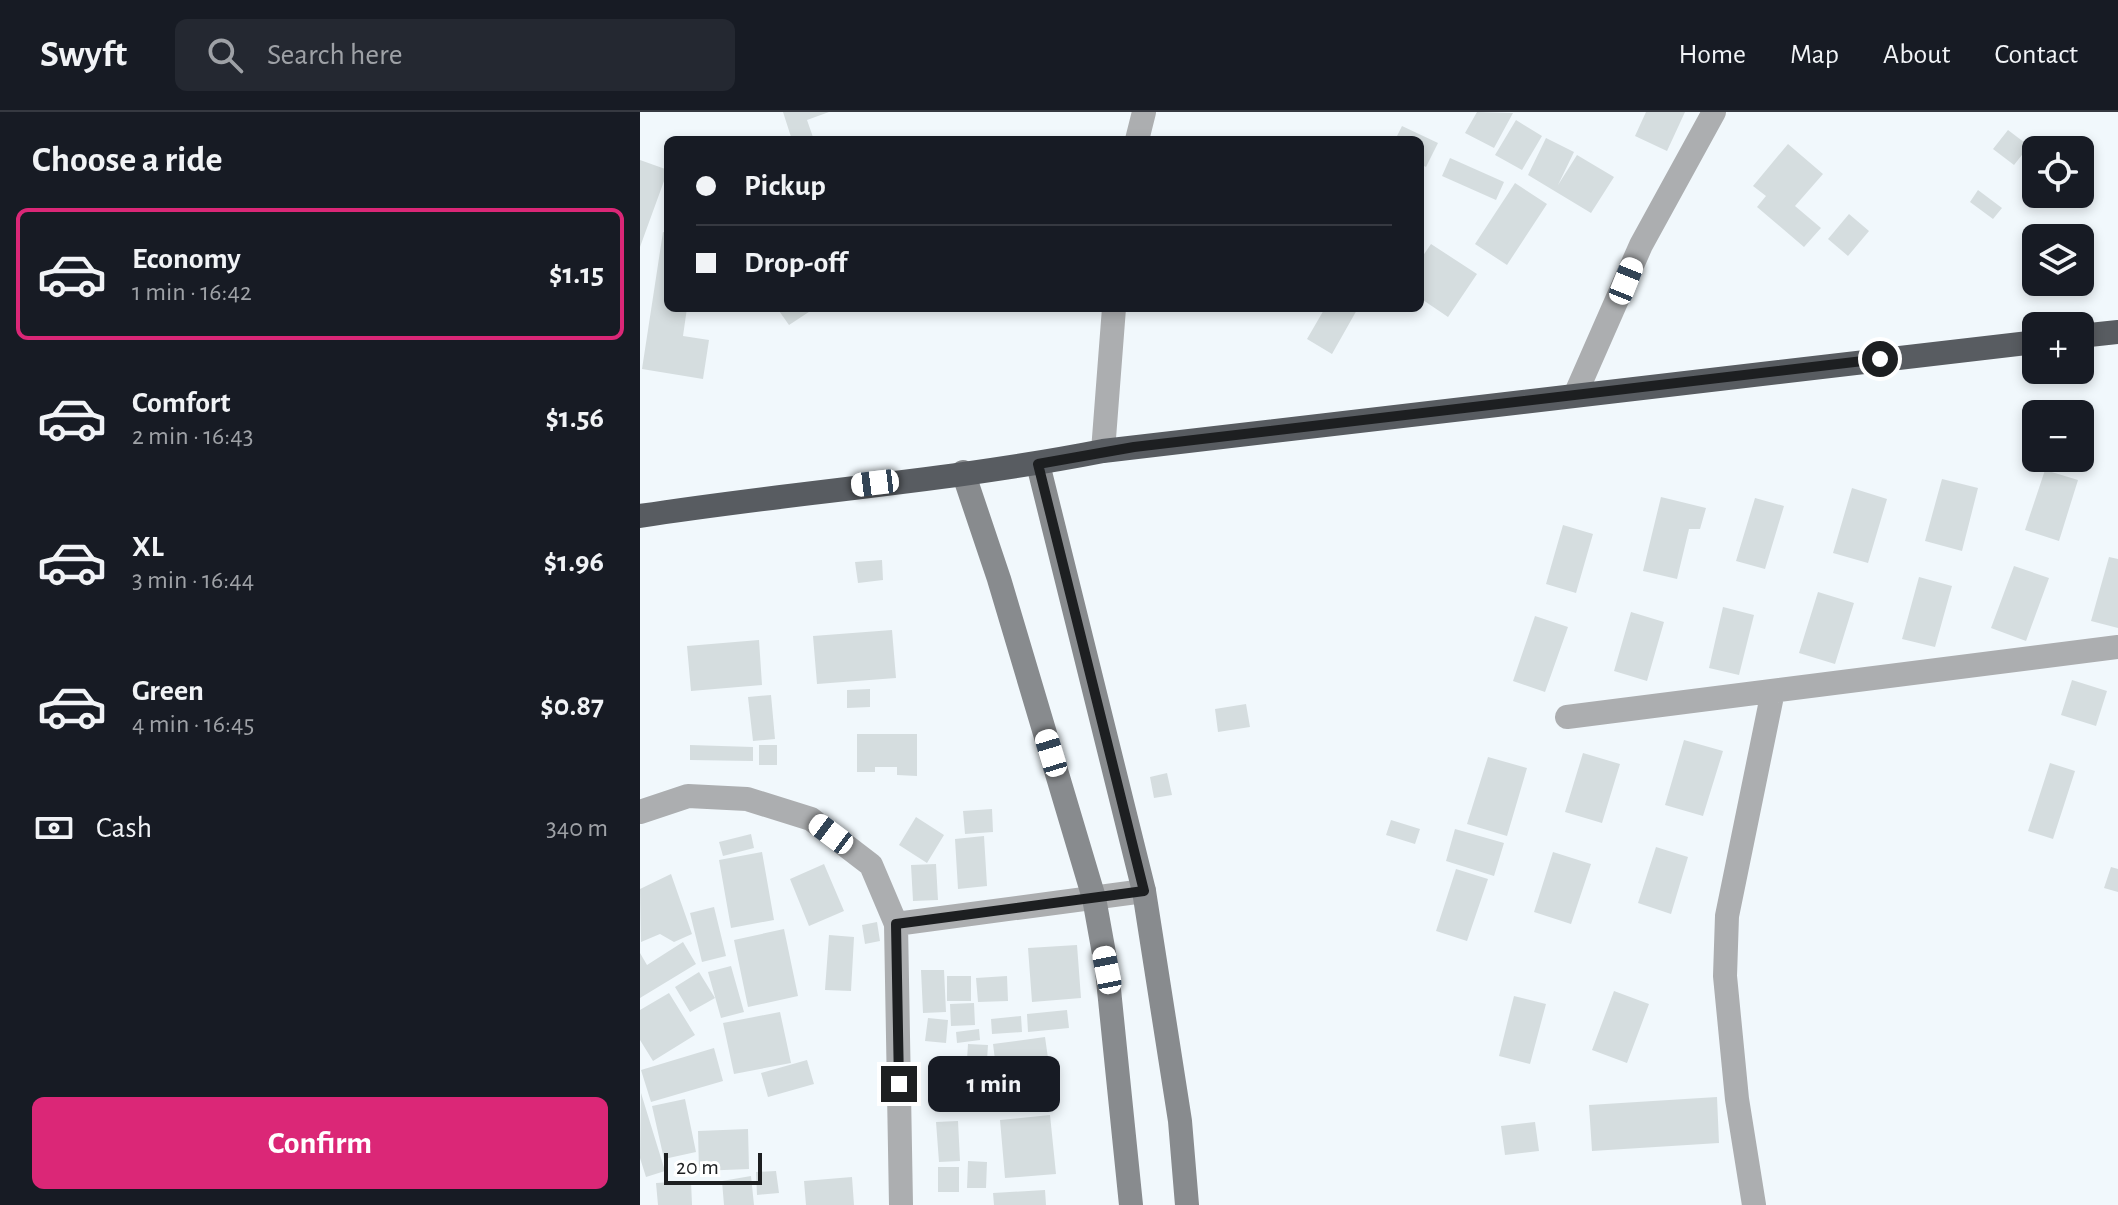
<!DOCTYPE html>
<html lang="en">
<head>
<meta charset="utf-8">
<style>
	:root { --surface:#171b24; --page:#242831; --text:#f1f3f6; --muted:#9ea1a6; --line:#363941; --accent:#db2777 }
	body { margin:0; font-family:"Alegreya Sans",sans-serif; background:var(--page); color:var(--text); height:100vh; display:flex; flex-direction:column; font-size:30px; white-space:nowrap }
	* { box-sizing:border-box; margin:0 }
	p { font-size:26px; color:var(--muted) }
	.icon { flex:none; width:44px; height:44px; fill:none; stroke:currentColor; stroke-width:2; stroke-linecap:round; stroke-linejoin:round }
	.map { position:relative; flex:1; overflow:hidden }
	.drawer { display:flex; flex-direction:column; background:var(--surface); width:640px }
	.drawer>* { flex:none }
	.banner { position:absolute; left:24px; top:24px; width:760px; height:176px; border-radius:12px; box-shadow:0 4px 12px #0003; display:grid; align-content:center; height:176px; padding:0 32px; background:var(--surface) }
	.fabs { position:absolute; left:1382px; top:24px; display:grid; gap:16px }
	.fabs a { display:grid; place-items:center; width:72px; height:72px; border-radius:12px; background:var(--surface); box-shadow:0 4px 12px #0003; font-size:40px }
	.scale { position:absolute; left:24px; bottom:20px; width:98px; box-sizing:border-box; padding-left:8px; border:4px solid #1d1f21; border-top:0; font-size:22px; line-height:28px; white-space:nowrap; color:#1d1f21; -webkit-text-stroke:6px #fff; paint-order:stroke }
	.end { position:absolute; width:36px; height:36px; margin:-18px; border:10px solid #1d1f21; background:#fff; box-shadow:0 0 0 4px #fff }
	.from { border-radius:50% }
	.bubble { position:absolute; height:56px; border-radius:12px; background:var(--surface); box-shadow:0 4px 12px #0003; font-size:26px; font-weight:700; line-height:56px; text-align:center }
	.car { position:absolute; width:24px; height:48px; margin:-24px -12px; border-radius:10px; box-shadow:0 0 6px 2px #0007; background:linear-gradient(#fff 24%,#345 0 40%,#fff 0 76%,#345 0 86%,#fff 0) }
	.banner b { display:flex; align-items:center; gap:28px; height:76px; font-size:30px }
	.banner b+b { border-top:2px solid var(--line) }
	.banner i { width:20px; height:20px; background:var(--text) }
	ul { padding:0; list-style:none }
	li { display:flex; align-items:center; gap:24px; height:132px; margin:0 16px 12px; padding:0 16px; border:4px solid transparent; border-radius:12px }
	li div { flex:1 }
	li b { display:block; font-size:30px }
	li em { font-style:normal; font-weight:700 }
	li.on { border-color:var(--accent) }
	li>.icon { width:72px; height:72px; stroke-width:1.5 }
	h2 { padding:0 32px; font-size:36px; line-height:96px }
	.pay { display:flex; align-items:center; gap:20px; height:88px; padding:0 32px; font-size:30px }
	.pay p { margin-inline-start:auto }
	.button { display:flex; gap:16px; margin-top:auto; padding:16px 32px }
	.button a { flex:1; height:92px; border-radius:12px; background:var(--accent); color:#fff; font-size:32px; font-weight:700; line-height:92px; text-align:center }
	header { display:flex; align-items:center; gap:48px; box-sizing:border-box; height:112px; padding:0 40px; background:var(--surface); border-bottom:2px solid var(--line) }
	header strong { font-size:38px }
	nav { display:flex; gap:44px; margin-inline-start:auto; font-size:28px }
	.search { width:560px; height:72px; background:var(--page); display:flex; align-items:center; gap:20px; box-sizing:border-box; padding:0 28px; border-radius:12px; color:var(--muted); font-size:30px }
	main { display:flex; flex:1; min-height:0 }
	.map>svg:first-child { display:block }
	.building { fill:#d5dddf }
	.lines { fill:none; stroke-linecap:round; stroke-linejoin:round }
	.street { stroke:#acaeb0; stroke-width:24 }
	.secondary { stroke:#888b8e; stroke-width:24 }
	.highway { stroke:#585c61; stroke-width:24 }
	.route { stroke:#1d1f21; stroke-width:10 }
</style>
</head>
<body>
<header>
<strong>Swyft</strong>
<div class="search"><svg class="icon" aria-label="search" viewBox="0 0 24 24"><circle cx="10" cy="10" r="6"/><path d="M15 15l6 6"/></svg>Search here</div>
<nav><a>Home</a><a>Map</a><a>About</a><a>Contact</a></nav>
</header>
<main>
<section class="drawer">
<h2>Choose a ride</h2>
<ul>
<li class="on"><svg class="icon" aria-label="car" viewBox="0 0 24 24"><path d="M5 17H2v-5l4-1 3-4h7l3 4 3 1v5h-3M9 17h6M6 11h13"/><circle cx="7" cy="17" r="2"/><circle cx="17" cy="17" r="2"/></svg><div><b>Economy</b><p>1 min · 16:42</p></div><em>$1.15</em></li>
<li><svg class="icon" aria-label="car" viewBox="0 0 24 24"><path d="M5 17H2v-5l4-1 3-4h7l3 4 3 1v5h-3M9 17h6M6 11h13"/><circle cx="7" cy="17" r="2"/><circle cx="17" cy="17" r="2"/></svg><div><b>Comfort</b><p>2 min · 16:43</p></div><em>$1.56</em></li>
<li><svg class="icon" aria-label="car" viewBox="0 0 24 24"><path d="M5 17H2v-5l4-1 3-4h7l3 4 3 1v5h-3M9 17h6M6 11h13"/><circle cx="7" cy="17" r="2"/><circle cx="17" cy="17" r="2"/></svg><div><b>XL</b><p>3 min · 16:44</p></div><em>$1.96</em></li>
<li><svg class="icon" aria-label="car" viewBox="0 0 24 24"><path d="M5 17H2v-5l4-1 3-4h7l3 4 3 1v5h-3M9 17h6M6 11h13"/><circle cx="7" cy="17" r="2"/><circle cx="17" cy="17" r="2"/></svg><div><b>Green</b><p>4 min · 16:45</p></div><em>$0.87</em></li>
</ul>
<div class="pay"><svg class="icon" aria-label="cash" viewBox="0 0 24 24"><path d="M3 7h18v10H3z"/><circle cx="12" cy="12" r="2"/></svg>Cash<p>340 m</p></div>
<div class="button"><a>Confirm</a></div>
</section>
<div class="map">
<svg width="1478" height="1093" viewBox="0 0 1478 1093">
	<rect width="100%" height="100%" fill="#f1f8fc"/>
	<path class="building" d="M143,0H189L167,8L174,28H152Z
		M837,0L873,1L854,36L825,21Z
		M1006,0H1045L1027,39L995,24Z
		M876,8L902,24L882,58L855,43Z
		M762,14L798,31L786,55L780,52V28H755Z
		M1368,18L1389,34L1374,53L1353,37Z
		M906,26L934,40L918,73L937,43L974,65L951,101L888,63Z
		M1148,32L1183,62L1155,94L1181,116L1164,135L1117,95L1126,84L1113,74Z
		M810,46L864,70L856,88L802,64Z
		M0,48L28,58L0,135Z
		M875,71L907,92L867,153L835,132Z
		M1338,78L1362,96L1353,107L1330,90Z
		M1209,102L1229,119L1208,144L1188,127Z
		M23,120L28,121V196H47L43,224L69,228L63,267L2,257Z
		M791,132L837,162L808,205L780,186V148Z
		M137,196H175L149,213Z
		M685,196H718L692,242L667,227Z
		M1405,358L1438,368L1419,429L1385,418Z
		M1302,367L1338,376L1322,439L1285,429Z
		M1212,376L1247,387L1228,451L1193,441Z
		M1021,385L1066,396L1060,417H1049L1037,467L1003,459Z
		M1115,386L1144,394L1125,457L1096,449Z
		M923,413L953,422L936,481L906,472Z
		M1469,445L1478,447V516L1451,509Z
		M242,448L243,468L218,471L215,450Z
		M1374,454L1409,466L1386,529L1351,516Z
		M1279,465L1312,474L1295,535L1262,527Z
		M1178,480L1214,491L1195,552L1159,541Z
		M1083,495L1114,503L1099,563L1069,556Z
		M991,500L1024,510L1007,569L974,559Z
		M895,504L928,515L905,580L873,569Z
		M252,518L256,566L177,572L173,524Z
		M119,528L122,573L51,579L47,534Z
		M1432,568L1467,579L1456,614L1421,603Z
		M230,577V595L207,596V578Z
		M131,583L135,627L113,629L108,585Z
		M606,592L610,615L578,620L575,597Z
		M217,622H277V664L257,663V655H235V660H217Z
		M1044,628L1083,639L1063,704L1025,693Z
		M50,633L113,635V649L50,648Z
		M119,633H137V653H119Z
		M943,641L980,652L962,711L925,700Z
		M848,645L887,656L867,724L827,712Z
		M1410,651L1435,659L1413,727L1388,719Z
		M527,661L532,683L514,686L510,665Z
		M352,697L353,720L325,722L323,699Z
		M276,705L304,723L287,751L259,733Z
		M751,708L780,717L775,732L746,723Z
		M815,717L864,731L854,764L806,749Z
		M111,722L114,736L83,744L79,730Z
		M344,724L347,774L318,777L315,727Z
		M1016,735L1048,745L1031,802L998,791Z
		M122,740L134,808L91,816L79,748Z
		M913,740L951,752L931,812L894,800Z
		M184,752L204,799L169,814L150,767Z
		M296,752L298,788L273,789L271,753Z
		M1471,755L1478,757V780L1464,776Z
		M816,757L848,767L827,829L796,819Z
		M31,762L52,822L34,830L20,822L1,830L0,777Z
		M74,795L86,844L62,850L50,801Z
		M237,810L240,829L225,832L222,813Z
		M144,817L158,884L108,895L94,828Z
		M189,823L214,825L211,879L185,878Z
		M43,830L56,852L0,886V841L7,853Z
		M437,833L441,886L392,890L388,836Z
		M91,854L104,900L81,906L68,860Z
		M281,858H304L306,900L283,901Z
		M59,860L75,886L50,900L35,875Z
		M307,864H331V889H307Z
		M367,864L368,889L338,890L336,866Z
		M974,879L1009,892L987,951L952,938Z
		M29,881L55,923L13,949L0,928V898Z
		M874,884L906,892L890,952L859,944Z
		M334,891L335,913L311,914L310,892Z
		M427,898L429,916L388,920L387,902Z
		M140,900L151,951L94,962L83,911Z
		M381,904L382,920L352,922L351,907Z
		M288,906L308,908L306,931L285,929Z
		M339,917L340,928L317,931L316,920Z
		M405,925L414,988L361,995L353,932Z
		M328,932L348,933L347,948H327Z
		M74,936L83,969L11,990L1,958Z
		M167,948L174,972L128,985L121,961Z
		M1,981L25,1059L6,1065L0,1046Z
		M1077,985L1079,1031L952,1039L949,993Z
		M45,987L56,1040L24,1047L12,994Z
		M410,1003L416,1062L365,1066L360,1008Z
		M318,1009L320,1049L299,1050L296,1010Z
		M895,1010L899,1039L865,1043L861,1014Z
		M108,1017L109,1057L59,1059L58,1019Z
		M328,1049L347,1050L346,1076H327Z
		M298,1055H319V1080H298Z
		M136,1059L139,1081L117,1083L116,1060Z
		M111,1064L114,1093H84L82,1069Z
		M212,1065L214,1093H166L164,1069Z
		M51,1069L52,1093H18L16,1071Z
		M405,1078L406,1093H354L353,1081Z"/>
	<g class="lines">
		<path class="street" d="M497,28L504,0
			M936,281L1001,133L1074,0
			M463,339L474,196
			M927,605L1478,535
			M0,700L48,684L107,687L171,707L231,753L256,812L261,1093
			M256,812L504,779
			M1114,1093L1097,987L1085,864L1087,804L1133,579"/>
		<path class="secondary" d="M398,352L504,779L540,1009L547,1093
			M323,360L359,467L454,786L467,858L491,1093"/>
		<path class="highway" d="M1440,224L1478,220
			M0,404C154,380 310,369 463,339L1396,230"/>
	</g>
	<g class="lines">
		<path class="route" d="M259,972L256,812L504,779L398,352L494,335L1240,247"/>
	</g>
</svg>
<div class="fabs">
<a><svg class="icon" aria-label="locate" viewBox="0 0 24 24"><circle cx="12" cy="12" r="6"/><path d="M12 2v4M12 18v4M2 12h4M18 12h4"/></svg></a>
<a><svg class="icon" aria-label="layers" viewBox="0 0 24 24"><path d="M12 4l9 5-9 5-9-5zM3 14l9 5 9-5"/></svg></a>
<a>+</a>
<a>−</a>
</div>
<div class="scale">20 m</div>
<i class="end from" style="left:1240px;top:247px"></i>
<i class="end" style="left:259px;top:972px"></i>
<div class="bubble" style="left:288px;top:944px;width:132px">1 min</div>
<i class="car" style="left:986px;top:169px;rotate:22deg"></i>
<i class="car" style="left:235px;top:371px;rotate:263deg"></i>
<i class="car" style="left:411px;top:641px;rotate:343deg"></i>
<i class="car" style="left:191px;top:722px;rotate:307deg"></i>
<i class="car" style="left:467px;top:858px;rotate:349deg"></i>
<div class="banner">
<b><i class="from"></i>Pickup</b>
<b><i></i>Drop-off</b>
</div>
</div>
</main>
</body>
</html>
